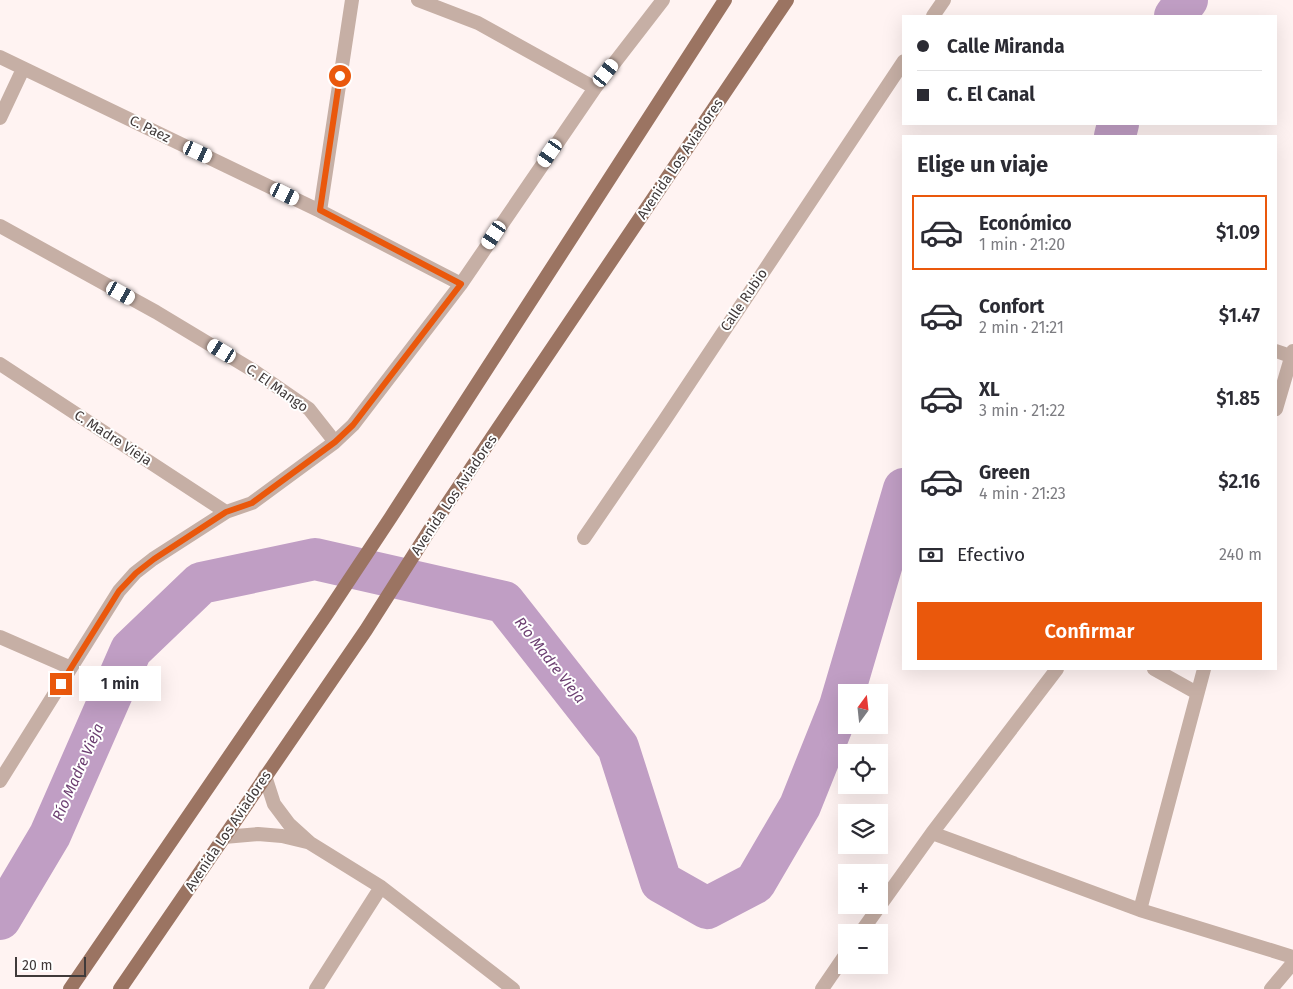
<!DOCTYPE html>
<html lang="es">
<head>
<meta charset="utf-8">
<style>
	:root { --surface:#fff; --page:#f2f2f3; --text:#2b2b33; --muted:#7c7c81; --line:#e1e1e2; --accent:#ea580c }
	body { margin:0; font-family:"Fira Sans",sans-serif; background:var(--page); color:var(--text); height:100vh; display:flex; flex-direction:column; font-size:19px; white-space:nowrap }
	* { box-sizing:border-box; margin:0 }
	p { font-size:16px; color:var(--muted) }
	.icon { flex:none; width:28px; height:28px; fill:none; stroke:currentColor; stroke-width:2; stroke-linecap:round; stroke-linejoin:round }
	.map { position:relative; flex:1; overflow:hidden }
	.drawer { position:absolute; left:902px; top:135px; width:375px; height:535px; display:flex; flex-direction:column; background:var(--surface); border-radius:0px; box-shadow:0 5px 20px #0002 }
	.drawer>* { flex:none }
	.guide { position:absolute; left:902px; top:15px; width:375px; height:110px; border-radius:0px; box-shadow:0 5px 20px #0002; display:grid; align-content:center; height:110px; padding:0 15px; background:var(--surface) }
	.needle { width:32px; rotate:15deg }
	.buttons { position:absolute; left:838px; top:684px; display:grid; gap:10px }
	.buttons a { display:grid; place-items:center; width:50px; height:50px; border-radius:0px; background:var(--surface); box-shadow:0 5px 20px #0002; font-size:25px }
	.scale { position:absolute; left:15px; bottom:12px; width:71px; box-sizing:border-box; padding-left:5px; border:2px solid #403a3a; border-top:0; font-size:14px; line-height:18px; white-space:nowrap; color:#403a3a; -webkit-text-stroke:4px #fff; paint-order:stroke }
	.end { position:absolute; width:22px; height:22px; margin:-11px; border:6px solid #ea580c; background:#fff; box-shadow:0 0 0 2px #fff }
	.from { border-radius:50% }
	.bubble { position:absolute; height:35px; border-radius:0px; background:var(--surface); box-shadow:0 5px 20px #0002; font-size:16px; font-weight:600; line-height:35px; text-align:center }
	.car { position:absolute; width:15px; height:30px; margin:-15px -8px; border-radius:6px; box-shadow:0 0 4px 1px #0007; background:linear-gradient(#fff 24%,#345 0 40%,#fff 0 76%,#345 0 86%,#fff 0) }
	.guide b { display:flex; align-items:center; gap:18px; height:48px; font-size:19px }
	.guide b+b { border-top:1px solid var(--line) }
	.guide i { width:12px; height:12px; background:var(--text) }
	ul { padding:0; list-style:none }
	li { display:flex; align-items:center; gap:15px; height:75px; margin:0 10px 8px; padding:0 5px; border:2px solid transparent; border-radius:0px }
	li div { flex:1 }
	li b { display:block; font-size:19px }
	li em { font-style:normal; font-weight:600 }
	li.selected { border-color:var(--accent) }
	li>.icon { width:45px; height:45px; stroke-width:1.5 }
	h2 { padding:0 15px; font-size:22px; line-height:60px }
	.pay { display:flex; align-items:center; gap:12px; height:55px; padding:0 15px; font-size:19px }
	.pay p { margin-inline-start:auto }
	.action { display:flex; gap:10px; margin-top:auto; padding:10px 15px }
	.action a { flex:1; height:58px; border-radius:0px; background:var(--accent); color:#fff; font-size:20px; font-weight:600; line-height:58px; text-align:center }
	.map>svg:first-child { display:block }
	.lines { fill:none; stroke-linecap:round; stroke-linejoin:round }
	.river { stroke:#c09ec4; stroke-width:42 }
	.minor { stroke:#c6afa5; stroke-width:14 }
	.primary { stroke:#9b7462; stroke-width:14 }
	.route { stroke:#ea580c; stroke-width:6 }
	.labels { text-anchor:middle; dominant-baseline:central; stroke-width:4; stroke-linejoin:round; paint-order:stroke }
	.street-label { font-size:14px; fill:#403a3a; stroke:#fff }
	.water-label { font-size:15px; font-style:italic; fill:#6c3f71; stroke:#fff }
</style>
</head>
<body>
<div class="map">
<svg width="1293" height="989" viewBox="0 0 1293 989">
	<rect width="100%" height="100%" fill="#fff3f2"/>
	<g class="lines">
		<path class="river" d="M1175,16L1187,0
			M1115,136L1118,124
			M0,919L50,835L131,650L201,583L315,559L504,602L618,747L661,882L707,908L755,883L800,806L840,706L904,489"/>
		<path class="minor" d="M418,0L478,23L595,88
			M933,16L944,0
			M0,57L320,211L461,284
			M0,118L23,69
			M320,211L352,0
			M0,226L156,312L254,371L309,409L335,442
			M1276,351L1293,357
			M0,364L226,512
			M1276,409L1293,351
			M584,538L664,421L904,61
			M0,637L71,668
			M1154,669L1197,693
			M265,776L274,804L289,824L310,843L381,887L513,989
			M0,781L119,591L135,573L153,559L226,512L252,503L335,442L353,425L461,284L595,88L663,0
			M932,833L1140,910L1293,957
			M224,837L258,834L282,836L307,842
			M1140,910L1204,669
			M861,932L932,833L1057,669
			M316,989L381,887
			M822,989L846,954
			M1271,989L1293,963"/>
		<path class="primary" d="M70,989L326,615L391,517L725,0
			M120,989L366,630L429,531L787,0"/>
	</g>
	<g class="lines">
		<path class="route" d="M61,684L119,591L136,573L154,559L226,512L252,503L335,442L353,425L461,284L320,210L340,76"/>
	</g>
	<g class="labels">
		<g class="street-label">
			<text transform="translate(150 129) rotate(26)">C. Paez</text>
			<text transform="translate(680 159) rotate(-56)">Avenida Los Aviadores</text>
			<text transform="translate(744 300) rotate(-56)">Calle Rubio</text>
			<text transform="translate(277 388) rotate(35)">C. El Mango</text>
			<text transform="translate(113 438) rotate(33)">C. Madre Vieja</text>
			<text transform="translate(454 495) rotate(-56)">Avenida Los Aviadores</text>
			<text transform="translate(228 831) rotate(-56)">Avenida Los Aviadores</text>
		</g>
		<g class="water-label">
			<text transform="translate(550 660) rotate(52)">Río Madre Vieja</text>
			<text transform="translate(78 772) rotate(-66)">Río Madre Vieja</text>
		</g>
	</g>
</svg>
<div class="buttons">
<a><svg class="needle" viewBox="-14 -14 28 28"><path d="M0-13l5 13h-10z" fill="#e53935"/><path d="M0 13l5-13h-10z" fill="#7c7c81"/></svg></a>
<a><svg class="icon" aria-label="locate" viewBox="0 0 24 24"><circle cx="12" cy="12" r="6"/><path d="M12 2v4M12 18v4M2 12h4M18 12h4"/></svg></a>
<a><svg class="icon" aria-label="layers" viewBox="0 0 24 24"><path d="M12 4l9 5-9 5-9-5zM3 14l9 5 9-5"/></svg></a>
<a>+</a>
<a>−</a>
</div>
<div class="scale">20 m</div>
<i class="end from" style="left:340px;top:76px"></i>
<i class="end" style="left:61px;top:684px"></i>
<div class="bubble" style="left:79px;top:666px;width:82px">1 min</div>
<i class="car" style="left:606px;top:73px;rotate:38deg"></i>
<i class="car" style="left:198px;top:152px;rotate:115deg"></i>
<i class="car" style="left:550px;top:153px;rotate:215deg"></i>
<i class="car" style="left:285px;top:194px;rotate:116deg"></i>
<i class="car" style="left:494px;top:235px;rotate:214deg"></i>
<i class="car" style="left:121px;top:293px;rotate:119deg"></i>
<i class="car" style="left:222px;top:351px;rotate:301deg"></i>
<div class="guide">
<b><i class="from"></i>Calle Miranda</b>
<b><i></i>C. El Canal</b>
</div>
<section class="drawer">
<h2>Elige un viaje</h2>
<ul>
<li class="selected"><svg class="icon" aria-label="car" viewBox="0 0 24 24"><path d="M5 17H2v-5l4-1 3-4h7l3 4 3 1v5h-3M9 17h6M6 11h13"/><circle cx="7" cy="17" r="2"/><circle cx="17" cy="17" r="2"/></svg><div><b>Económico</b><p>1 min · 21:20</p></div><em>$1.09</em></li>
<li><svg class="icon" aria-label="car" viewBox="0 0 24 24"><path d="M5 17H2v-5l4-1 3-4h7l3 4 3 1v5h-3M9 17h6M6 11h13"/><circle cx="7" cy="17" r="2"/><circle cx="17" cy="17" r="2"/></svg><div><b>Confort</b><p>2 min · 21:21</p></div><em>$1.47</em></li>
<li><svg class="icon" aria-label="car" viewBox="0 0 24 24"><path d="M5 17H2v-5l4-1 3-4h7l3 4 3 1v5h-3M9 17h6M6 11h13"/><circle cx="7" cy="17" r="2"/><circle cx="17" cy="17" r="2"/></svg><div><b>XL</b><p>3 min · 21:22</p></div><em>$1.85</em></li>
<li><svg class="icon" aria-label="car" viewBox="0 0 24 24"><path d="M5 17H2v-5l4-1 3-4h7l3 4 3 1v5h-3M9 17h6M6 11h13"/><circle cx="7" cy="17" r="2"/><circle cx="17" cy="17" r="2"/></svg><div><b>Green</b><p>4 min · 21:23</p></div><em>$2.16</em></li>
</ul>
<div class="pay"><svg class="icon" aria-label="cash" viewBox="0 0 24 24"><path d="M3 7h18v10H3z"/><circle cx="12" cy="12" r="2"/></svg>Efectivo<p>240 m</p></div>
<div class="action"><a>Confirmar</a></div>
</section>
</div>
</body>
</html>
